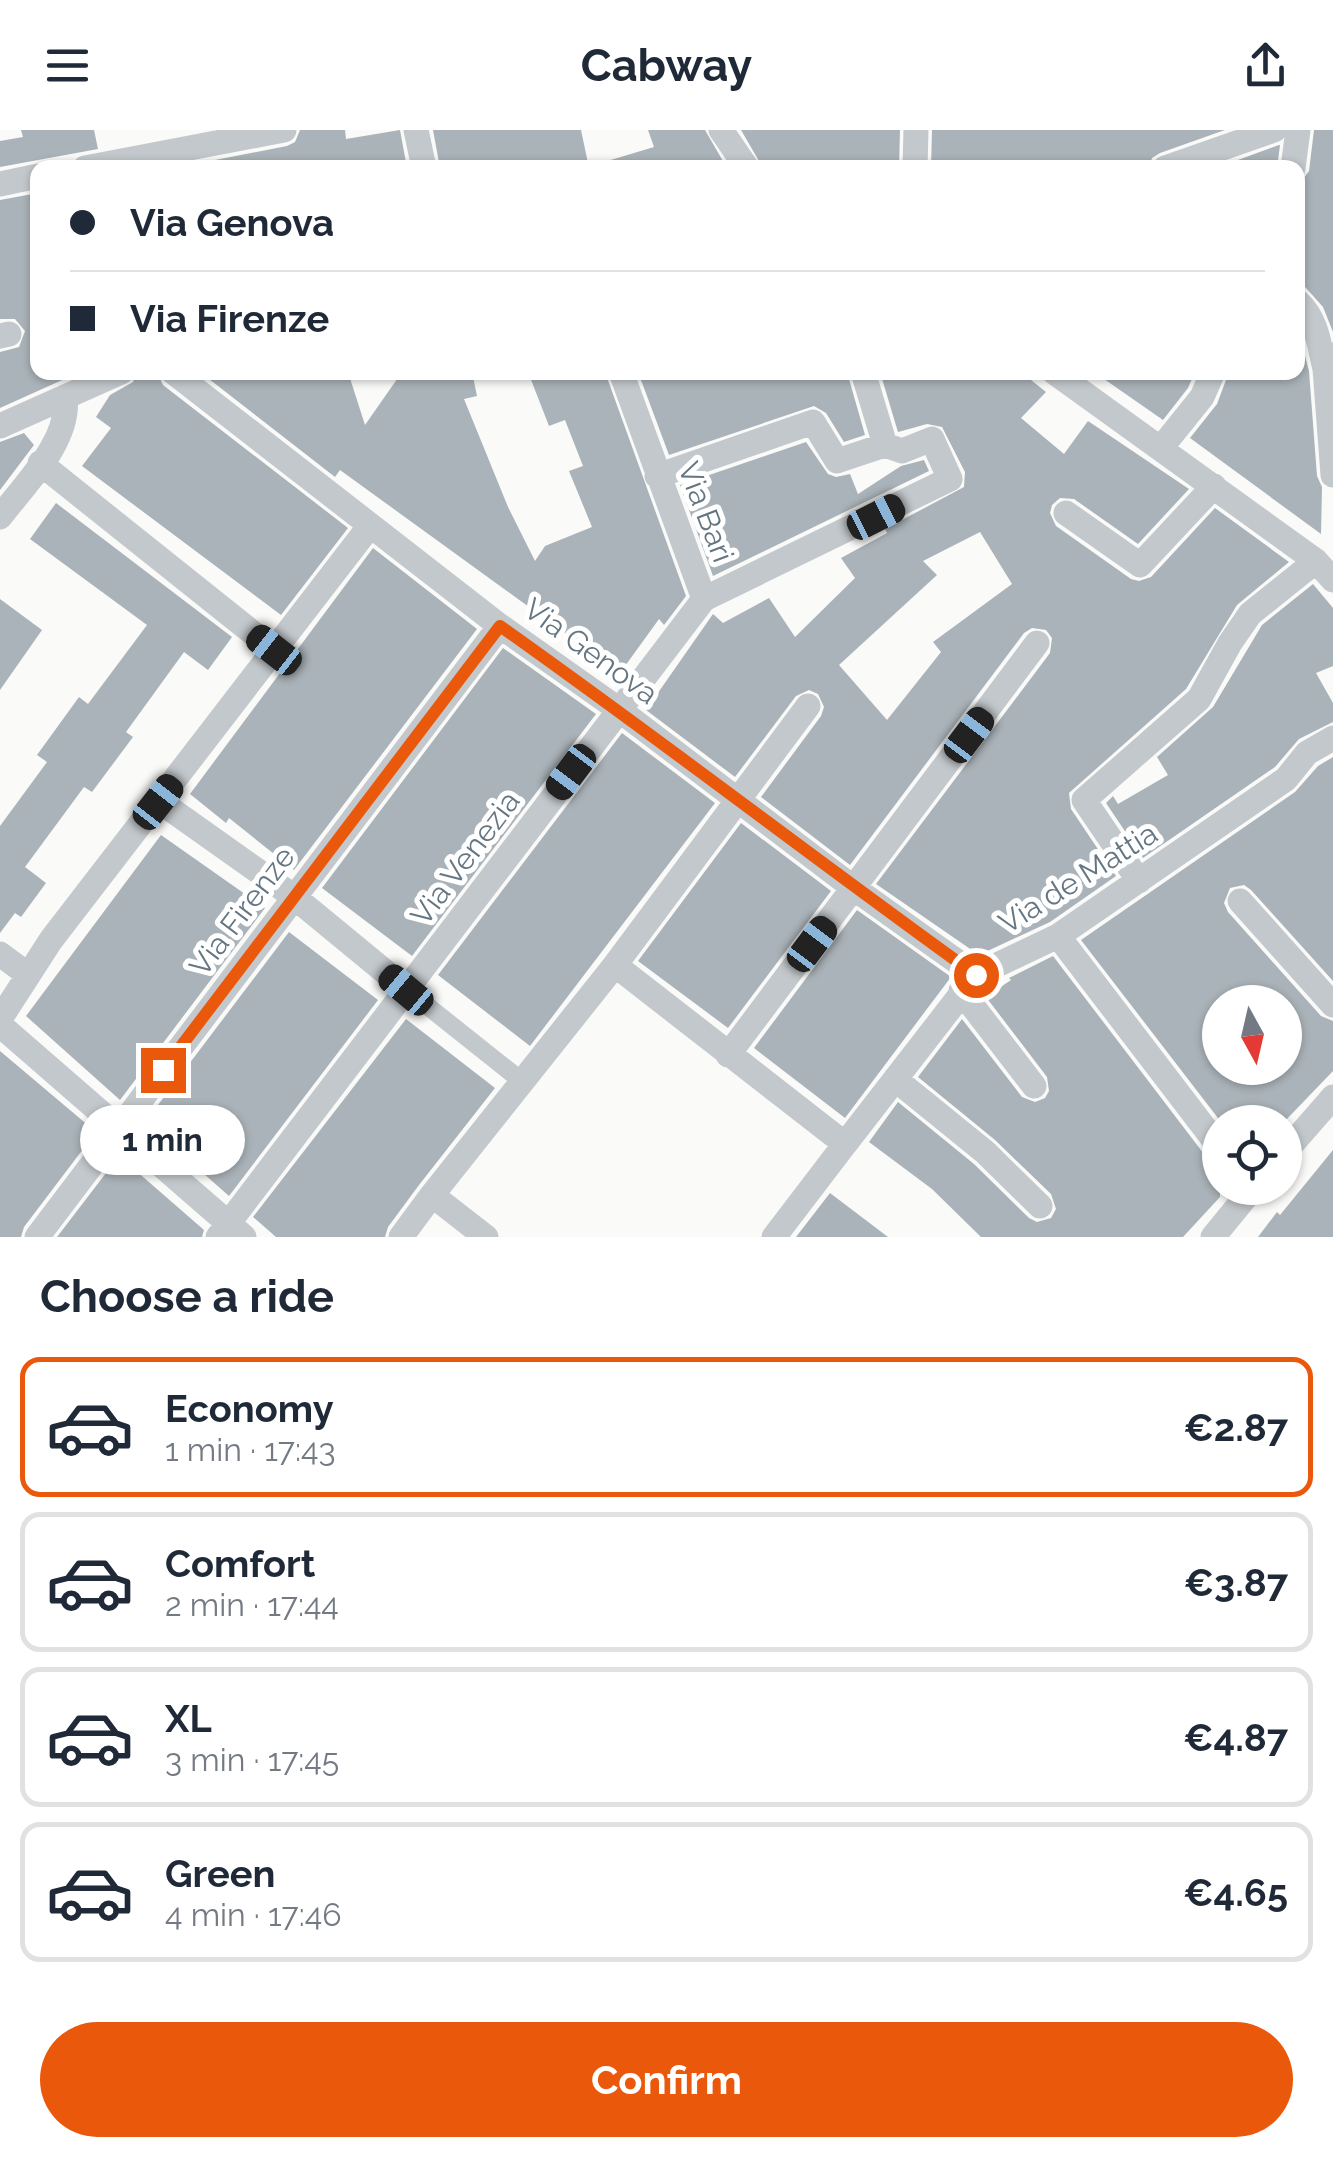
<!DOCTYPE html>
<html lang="en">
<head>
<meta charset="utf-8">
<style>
	:root { --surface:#fff; --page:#f6f6f7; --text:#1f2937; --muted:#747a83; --line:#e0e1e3; --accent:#ea580c }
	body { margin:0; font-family:Raleway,sans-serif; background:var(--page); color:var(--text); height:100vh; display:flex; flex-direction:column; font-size:38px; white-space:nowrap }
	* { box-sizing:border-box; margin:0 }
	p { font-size:32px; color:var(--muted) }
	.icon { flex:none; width:55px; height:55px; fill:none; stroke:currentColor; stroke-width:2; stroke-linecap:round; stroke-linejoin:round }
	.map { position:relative; height:1107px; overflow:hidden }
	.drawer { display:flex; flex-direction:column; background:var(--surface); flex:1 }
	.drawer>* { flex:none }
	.top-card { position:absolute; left:30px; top:30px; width:1275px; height:220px; border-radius:20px; box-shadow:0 2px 8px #0004; display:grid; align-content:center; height:220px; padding:0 40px; background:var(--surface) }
	.needle { width:65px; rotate:172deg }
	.tools { position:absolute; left:1202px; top:855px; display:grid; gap:20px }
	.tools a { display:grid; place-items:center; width:100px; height:100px; border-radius:50%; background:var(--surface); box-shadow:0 2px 8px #0004; font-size:50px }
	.end { position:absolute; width:45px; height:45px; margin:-22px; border:12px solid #ea580c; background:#fff; box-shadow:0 0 0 5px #fff }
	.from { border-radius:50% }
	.bubble { position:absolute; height:70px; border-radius:35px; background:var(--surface); box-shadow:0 2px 8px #0004; font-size:32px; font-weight:700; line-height:70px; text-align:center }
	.car { position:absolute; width:30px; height:60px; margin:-30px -15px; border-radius:12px; box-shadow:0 0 8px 2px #0007; background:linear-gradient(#222 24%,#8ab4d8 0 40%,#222 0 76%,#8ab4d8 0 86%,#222 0) }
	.top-card b { display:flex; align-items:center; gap:35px; height:95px; font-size:38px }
	.top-card b+b { border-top:2px solid var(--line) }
	.top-card i { width:25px; height:25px; background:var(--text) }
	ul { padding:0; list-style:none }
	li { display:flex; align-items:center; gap:30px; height:140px; margin:0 20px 15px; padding:0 20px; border:5px solid var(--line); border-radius:20px }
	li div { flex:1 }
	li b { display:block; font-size:38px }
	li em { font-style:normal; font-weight:700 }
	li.selected { border-color:var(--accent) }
	li>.icon { width:90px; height:90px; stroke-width:1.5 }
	h2 { padding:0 40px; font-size:45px; line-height:120px }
	.action { display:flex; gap:20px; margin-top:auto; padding:20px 40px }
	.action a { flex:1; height:115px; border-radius:60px; background:var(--accent); color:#fff; font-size:40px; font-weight:700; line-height:115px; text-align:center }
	header { display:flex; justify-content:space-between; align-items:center; height:130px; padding:0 40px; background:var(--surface); font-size:45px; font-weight:700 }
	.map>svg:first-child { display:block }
	.building { fill:#aab3b9; fill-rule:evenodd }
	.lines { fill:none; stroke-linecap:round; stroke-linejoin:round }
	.pedestrian { stroke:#c3c8cc; stroke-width:18 }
	.minor { stroke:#c3c8cc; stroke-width:25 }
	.route { stroke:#ea580c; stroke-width:12 }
	.labels { text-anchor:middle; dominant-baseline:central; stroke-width:10; stroke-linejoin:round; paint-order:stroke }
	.street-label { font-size:30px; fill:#657683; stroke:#fff }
</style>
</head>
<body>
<header><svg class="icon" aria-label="menu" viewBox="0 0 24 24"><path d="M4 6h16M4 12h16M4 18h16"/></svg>Cabway<svg class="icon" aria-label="share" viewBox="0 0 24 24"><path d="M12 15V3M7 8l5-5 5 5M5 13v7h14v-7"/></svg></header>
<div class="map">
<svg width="1333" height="1107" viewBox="0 0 1333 1107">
	<rect width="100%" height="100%" fill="#fafaf8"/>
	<path class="building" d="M21,0H94L98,19L0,37V11L23,7Z
		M300,0H345L346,9L400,0L407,38H174L287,16L295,12Z
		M433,0H581L589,38H440Z
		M648,0H705L727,38H605L604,32L654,17Z
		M741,0H900L899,38H763Z
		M932,0H1225L1160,23L1152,28L1149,38H931Z
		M1314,0H1333V202L1323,177L1298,149L1300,53L1309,41Z
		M1280,15L1277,38H1216L1279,15Z
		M38,63V242H80L0,278V222L19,217L25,201L15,189H0V70Z
		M1298,199L1309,241L1317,346L1322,357L1321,404L1190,308L1217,274L1229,242L1262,250L1264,242H1298Z
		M137,242H157L163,255L348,398L281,485L82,336L111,298L96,287L110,265L133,252Z
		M200,242H348L365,295L402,242H472L477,266L464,269L508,377L535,431L545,416L592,397L569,341L583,336L565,290L549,296L528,242H605L686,466L664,495L659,489L620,543L340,340L335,347Z
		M638,242H847L865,305L844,312L826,283L814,276L669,325Z
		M880,242H1021L1046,262L1021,288L1064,324L1088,291L1189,359L1138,414L1074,369L1060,368L1052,375L1050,383L1056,396L1131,449L1139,451L1151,447L1215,378L1289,432L1237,475L1186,559L1069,663L1071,679L1116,746L1050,792L979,825L876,754L1050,523L1052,508L1046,500L1032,498L1024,503L850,735L761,667L821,586L824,577L818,564L809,560L796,566L735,647L646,580L713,484L723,493L769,468L795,507L855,448L841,428L887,403L885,399L964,357L965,342L942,297L927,294L898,302ZM980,402L1012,454L933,512L941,522L887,590L839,535L937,445L923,431Z
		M1094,242H1195L1188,258L1163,290Z
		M24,303L34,315L0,360V312Z
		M806,312L828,344L836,347L850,344L858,364L901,336L924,330L929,341L713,446L680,355Z
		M56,373L232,507L208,540L184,522L126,602L133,607L92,662L84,657L25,737L46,753L21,787L15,783L0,803V696L47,632L37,625L79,567L88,574L147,495L30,409Z
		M373,418L477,499L294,740L229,688L226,693L190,664Z
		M1313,454L1333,478V536L1316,543L1333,573V592L1299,609L1275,637L1143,728L1106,673L1113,666L1118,674L1168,645L1157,627L1213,577L1262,495Z
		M0,469L42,500L0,560Z
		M503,518L596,584L412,826L322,758Z
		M622,603L715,673L530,916L438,845Z
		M1333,627V851L1251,760L1244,755L1230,758L1224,773L1228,782L1321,886L1333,891V941L1284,992H1221L1081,810L1295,662L1318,636ZM1220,872H1285V938H1220Z
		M741,693L831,761L728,898L638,831Z
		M161,705L265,778L120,970L26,886Z
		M857,780L951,847L845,988L754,918Z
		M289,802L378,870L229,1066L145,992Z
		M1053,826L1207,1028L1220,1034V1067L1183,1107H981L932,1059L869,1012L898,972L974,1034L1029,1088L1037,1092L1051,1088L1056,1079L1051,1064L995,1010L918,947L962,889L1022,967L1035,972L1045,968L1049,961L1047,947L986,867L1011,850L1009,848Z
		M406,889L495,958L419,1055L388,1097L385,1107H276L253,1087Z
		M0,921L96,1002L24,1097L21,1107H0Z
		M1333,1020V1107H1258L1277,1082L1280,1085Z
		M119,1026L204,1100L202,1107H57Z
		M830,1063L888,1107H796Z"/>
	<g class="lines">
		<path class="pedestrian" d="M406,859L523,952"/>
		<path class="minor" d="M416,0L424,38
			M721,0L747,38
			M85,38L284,0
			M915,38L916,0
			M1165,38L1274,0
			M1293,38L1298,0
			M0,54L38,46
			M1298,172C1317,189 1319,215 1325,239
			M0,206L9,204
			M1333,225L1325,239L1333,345
			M173,242L500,496L618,579L855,759L976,845
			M1054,242L1316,431L1333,450
			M0,296L121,242
			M1161,318L1202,267L1213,242
			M40,333L274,520
			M657,346L813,292L837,331L885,315
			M1066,383L1140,435L1214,356
			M0,387C25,354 71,310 65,267
			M704,469L950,349L932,309L902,321L885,315L863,242
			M159,671L293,766L406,859
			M1139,751L1084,670L1199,569L1230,513L1250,484L1316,431
			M1240,771L1333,875
			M1058,806L1220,1018
			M0,824L27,844
			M615,835L808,576
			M961,861L1034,956
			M0,889L51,810L369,397
			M0,895L244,1107
			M728,925L1037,513
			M895,949L985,1022L1040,1076
			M845,1014L976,845L1058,806L1286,649L1307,623L1333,608
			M1285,1022L1333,967
			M37,1107L500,496
			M218,1107L704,469L621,242
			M401,1107L432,1065
			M486,1107L432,1065L615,835L845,1014L774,1107
			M1213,1107L1253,1058"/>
	</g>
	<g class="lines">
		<path class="route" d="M163,940L500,496C661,610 816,730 976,845"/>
	</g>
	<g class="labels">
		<g class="street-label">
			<text transform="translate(706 382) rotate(69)">Via Bari</text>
			<text transform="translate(591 521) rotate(36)">Via Genova</text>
			<text transform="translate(465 728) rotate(-53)">Via Venezia</text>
			<text transform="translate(1078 748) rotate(-32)">Via de Mattia</text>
			<text transform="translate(242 781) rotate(-53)">Via Firenze</text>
		</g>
	</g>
</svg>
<div class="tools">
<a><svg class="needle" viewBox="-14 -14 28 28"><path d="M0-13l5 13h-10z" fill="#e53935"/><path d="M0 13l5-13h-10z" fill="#747a83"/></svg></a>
<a><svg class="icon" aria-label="locate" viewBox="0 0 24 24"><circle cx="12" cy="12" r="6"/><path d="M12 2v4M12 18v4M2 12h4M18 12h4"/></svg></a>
</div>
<i class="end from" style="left:976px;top:845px"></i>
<i class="end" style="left:163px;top:940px"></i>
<div class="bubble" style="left:80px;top:975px;width:165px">1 min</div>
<i class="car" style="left:876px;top:387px;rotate:63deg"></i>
<i class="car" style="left:274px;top:520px;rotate:308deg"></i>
<i class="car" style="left:969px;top:605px;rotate:37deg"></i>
<i class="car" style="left:571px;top:642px;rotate:217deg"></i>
<i class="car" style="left:158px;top:672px;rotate:38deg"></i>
<i class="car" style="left:812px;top:814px;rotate:37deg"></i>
<i class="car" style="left:406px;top:860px;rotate:310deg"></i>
<div class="top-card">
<b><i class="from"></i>Via Genova</b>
<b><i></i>Via Firenze</b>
</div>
</div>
<section class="drawer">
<h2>Choose a ride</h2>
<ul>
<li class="selected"><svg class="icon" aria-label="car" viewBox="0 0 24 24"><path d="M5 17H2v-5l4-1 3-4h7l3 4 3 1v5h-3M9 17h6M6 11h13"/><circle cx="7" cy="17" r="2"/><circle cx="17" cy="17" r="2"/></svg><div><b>Economy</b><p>1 min · 17:43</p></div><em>€2.87</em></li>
<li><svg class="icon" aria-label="car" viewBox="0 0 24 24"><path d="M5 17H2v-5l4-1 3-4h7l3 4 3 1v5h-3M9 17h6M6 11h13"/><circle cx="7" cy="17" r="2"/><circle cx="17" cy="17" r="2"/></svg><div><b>Comfort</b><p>2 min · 17:44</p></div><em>€3.87</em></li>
<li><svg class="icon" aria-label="car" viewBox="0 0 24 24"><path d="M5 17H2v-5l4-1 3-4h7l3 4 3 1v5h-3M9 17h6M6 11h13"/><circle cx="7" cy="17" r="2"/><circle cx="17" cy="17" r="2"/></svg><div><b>XL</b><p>3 min · 17:45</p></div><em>€4.87</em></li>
<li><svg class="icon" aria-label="car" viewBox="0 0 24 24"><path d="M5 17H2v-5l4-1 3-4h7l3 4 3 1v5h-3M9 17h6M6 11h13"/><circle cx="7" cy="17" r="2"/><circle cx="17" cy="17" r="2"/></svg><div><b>Green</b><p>4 min · 17:46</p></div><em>€4.65</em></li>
</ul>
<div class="action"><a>Confirm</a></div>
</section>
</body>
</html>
